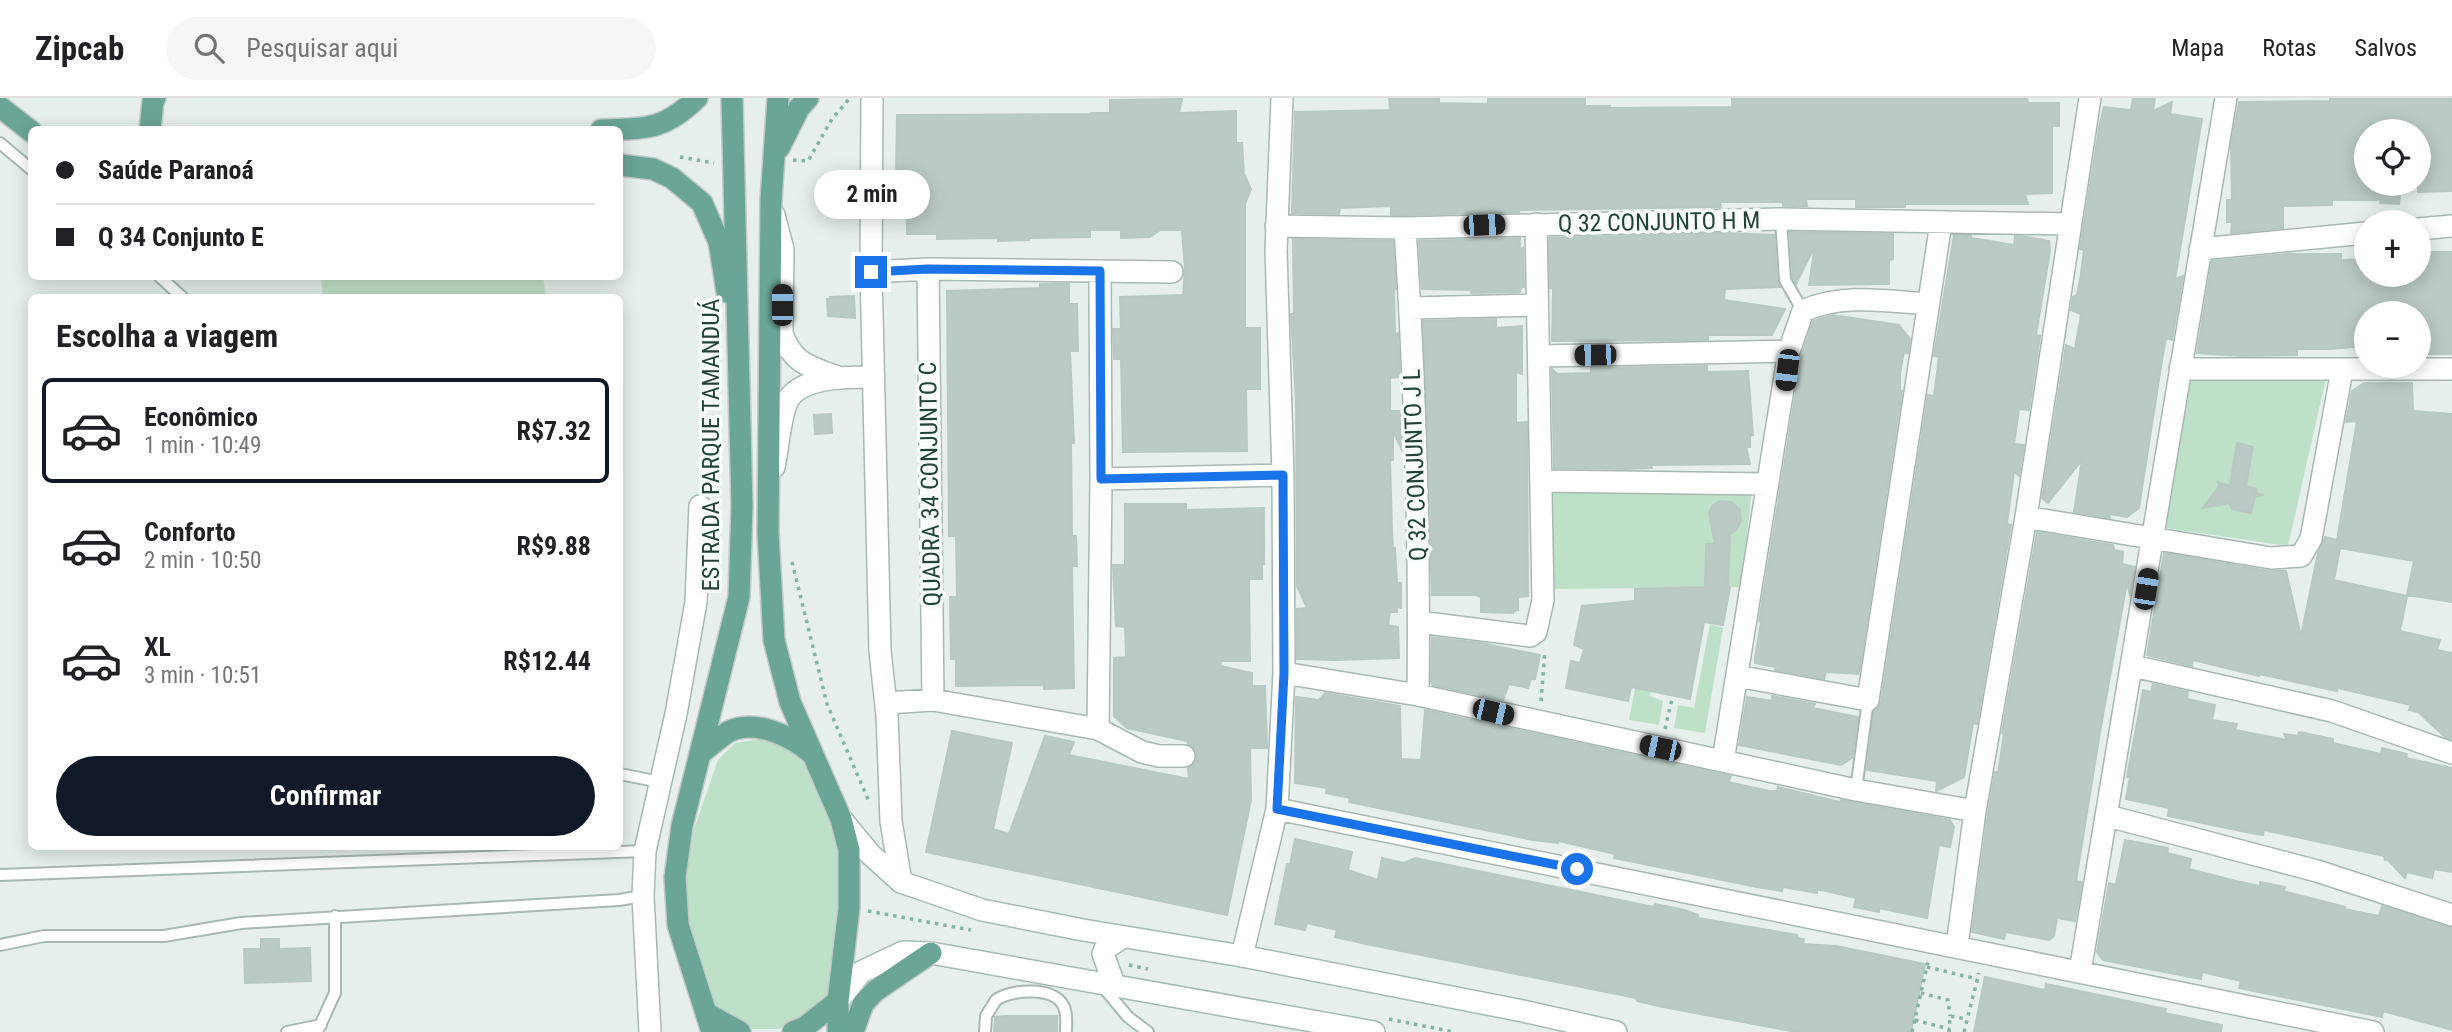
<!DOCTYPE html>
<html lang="pt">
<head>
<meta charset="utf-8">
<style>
	:root { --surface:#fff; --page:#f6f6f6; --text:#202124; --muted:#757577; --line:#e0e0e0; --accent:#111827 }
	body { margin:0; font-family:"Roboto Condensed",sans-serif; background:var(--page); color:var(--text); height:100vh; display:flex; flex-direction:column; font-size:26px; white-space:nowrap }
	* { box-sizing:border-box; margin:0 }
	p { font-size:23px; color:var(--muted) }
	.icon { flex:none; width:38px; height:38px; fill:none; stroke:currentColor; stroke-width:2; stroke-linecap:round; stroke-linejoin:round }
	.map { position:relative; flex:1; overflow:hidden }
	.side { position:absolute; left:28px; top:196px; width:595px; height:556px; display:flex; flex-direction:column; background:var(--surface); border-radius:10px; box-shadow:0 4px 18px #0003 }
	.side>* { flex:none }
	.top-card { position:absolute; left:28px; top:28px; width:595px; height:154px; border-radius:10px; box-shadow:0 4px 18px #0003; display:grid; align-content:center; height:154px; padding:0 28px; background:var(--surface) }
	.tools { position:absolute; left:2354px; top:21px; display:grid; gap:14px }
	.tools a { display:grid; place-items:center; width:77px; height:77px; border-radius:50%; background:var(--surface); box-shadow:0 4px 18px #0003; font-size:35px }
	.end { position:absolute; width:32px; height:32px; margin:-16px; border:9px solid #1a73e8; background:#fff; box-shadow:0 0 0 4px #fff }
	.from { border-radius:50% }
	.bubble { position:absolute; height:49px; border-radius:24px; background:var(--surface); box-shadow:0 4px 18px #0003; font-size:23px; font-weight:700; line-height:49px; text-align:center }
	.car { position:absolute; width:21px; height:42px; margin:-21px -10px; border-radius:9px; box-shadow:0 0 5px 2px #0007; background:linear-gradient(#222 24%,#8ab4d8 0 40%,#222 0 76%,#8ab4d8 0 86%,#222 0) }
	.top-card b { display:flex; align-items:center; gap:24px; height:66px; font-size:26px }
	.top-card b+b { border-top:2px solid var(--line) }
	.top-card i { width:18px; height:18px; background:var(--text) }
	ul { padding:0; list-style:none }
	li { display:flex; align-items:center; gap:21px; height:105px; margin:0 14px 10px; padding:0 14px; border:4px solid transparent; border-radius:10px }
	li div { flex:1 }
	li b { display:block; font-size:26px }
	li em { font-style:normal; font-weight:700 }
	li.selected { border-color:var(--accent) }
	li>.icon { width:63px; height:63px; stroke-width:1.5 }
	h2 { padding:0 28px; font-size:32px; line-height:84px }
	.cta { display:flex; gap:14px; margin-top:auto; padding:14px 28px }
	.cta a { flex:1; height:80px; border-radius:42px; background:var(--accent); color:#fff; font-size:28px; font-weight:700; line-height:80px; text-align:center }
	header { display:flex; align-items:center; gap:42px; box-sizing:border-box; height:98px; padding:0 35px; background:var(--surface); border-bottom:2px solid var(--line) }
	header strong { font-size:33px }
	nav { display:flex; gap:38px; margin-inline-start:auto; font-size:24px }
	.search { width:490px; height:63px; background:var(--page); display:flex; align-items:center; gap:18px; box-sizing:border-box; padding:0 24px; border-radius:38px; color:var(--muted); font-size:26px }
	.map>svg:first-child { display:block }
	.green { fill:#bfe0c8 }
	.building { fill:#bbcac4; stroke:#b8c9c2; stroke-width:2 }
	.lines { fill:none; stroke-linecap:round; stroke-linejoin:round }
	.lane-casing { stroke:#a8b8b2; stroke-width:14 }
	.street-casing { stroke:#a8b8b2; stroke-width:24 }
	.secondary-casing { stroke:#a4bbb3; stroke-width:24 }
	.primary-casing { stroke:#c2cac8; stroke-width:24 }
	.path { stroke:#86b3a5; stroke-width:3.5; stroke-dasharray:3.5 5; stroke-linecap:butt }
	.lane { stroke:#fff; stroke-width:10 }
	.street { stroke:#fff; stroke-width:21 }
	.secondary { stroke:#fff; stroke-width:21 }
	.primary { stroke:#6aa596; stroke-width:21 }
	.route { stroke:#1a73e8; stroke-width:9 }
	.labels { text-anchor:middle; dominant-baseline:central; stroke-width:7; stroke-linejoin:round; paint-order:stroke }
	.street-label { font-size:24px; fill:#24423a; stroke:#f7fbf9 }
</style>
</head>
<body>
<header>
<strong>Zipcab</strong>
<div class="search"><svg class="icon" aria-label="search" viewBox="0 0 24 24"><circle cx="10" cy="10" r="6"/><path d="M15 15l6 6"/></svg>Pesquisar aqui</div>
<nav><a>Mapa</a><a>Rotas</a><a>Salvos</a></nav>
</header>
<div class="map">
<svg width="2452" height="934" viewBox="0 0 2452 934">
	<rect width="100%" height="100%" fill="#e6efeb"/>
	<path class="green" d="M323,179H543L546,199H323L321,183Z
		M2184,269L2327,276L2288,448L2159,429Z
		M1552,392H1752L1741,489L1554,491Z
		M1666,518L1650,598L1663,603L1659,627L1629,622L1644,545Z
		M1710,526L1723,530L1705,635L1674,630L1678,607L1694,610Z
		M770,640L806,657L837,722L844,810L833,897L802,922L779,931H751L730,922L712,907L687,827L685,780L694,731L718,662L735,645Z"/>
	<path class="building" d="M1389,0H1439V5L1488,6V1L1585,0V8H1610V10L1732,9V0H2027L2028,5H2059V28H2052V95L2025,96L2028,106H1905V109H1856V101H1806L1807,108H1783V104H1720L1721,109L1519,112V114L1405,117H1391V108L1340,110L1339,116L1292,115L1295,14L1390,12Z
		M2133,0H2155L2153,13L2172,4L2170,16L2202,21L2175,181L2183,178L2172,242L2166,240L2162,262L2139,410L2127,419L2109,416L2110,420L2074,414L2082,362L2048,405L2042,400L2066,247L2075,251L2081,216L2071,212L2073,199L2077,197L2081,176L2084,152L2080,151L2099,30L2104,9L2131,12Z
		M2330,0H2452V93L2418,94V33H2366V86H2401L2399,106L2380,105L2381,102H2332V107L2283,108V130L2231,135L2232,124H2227V102H2232L2231,47L2239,4L2330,3Z
		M1182,1L1179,15L1236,13V45H1242L1244,76L1251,91L1245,106V230H1260V291H1246L1247,353L1123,354L1121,261H1114L1113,231H1121L1120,199L1183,197L1185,173L1182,132H1160L1150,139L1121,140V132H1090V139L1030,140L1029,142L998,143V140L937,141V136H907L906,80H896L897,17L1093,16L1092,15H1110V2Z
		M1790,134L1893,136V161L1889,162V186L1809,187L1815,148L1796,186L1793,180Z
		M1728,135L1774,137L1777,183L1780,189L1725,191L1724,202L1785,211L1772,237H1708V242L1552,243L1553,190H1550L1549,140Z
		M1954,137H1971V140L2014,147L2015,138H2022L2049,143L2050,153L2036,237L2040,238L2029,312L2019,311L2014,346L2024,347L2019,378L2014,373L2007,426L2011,427L1977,626L1973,625L1964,679L1936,693L1937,683L1867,672L1874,613L1881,604L1928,297L1934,298L1939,259L1934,258Z
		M1520,140V152L1523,150L1524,189H1521L1520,194L1470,195L1476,192L1422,191L1419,143Z
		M1293,141L1393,143L1396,191H1394L1395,237L1398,235L1400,279L1390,280V313H1401L1403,354L1393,333V362H1390L1392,432L1393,450H1395L1397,485H1401V510L1397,509V514H1390L1388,527L1398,529L1399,560L1336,562L1297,561V511L1307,510L1297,488L1296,303L1291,216H1294Z
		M2427,154H2452V256H2429V232L2419,231L2418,215H2366V248L2330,251H2297V257L2242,258L2197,255L2212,163L2287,156H2341V162L2366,161V177H2418V164H2429Z
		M1040,186H1069V206H1077L1078,253H1070L1074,345H1071L1072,438H1076L1077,468H1072L1074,590L1044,591V587L956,588V561H951L950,499H957L956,438H949L947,193L1040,190Z
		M854,198L855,220L828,218L827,201H831L830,199Z
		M1832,217L1899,227L1910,241L1908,255L1904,254L1900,275V293H1902L1859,576L1826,574L1824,581L1775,572V569L1755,565V560L1761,524L1759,523L1802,256L1813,223Z
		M1496,221V230L1522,228V276L1516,274V325L1527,324L1528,498L1518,499V512L1514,513L1513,515L1481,514V499L1476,497H1432L1423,223Z
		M1707,268V274L1748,273L1753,337L1750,338V349H1746L1750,366L1651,367L1652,370L1627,371L1554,370L1552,271L1557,276L1591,275V270Z
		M2364,285H2412L2413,313L2452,316V504L2407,497L2414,463L2340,450L2334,482L2407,498L2400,533L2440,542L2437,552L2452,555V641L2445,639L2418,614L2409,612L2411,607L2338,590L2337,593L2259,576V578L2193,562L2192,568L2147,557L2164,455L2269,473H2286L2301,538L2318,455L2325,439L2337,442L2357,323L2346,324L2352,293Z
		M831,316L832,335L815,336L814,317Z
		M2237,345L2253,349L2246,388L2257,391L2256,395L2262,397L2255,399L2251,415L2232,411L2229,405L2203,410L2219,388L2218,384L2230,388Z
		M1720,403L1731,404L1736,408L1740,412L1741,423L1736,432L1730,436L1728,489H1730L1723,527L1704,524L1690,601L1631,589L1628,603L1566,590L1571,563L1580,565L1584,551L1574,547L1582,508L1635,503V491L1705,489L1706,446H1715L1709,415L1712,408Z
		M1125,406H1186V412L1264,410V466H1262V481H1249L1250,563H1221L1220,568L1252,575V588H1265L1267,650H1250L1251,702L1227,817L926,754L952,633L1012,645L993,731L1009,736L1045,638L1074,644L1069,657L1189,681L1188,670L1195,665L1197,657L1195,651L1188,646L1187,643L1127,630L1114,618V560L1126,559L1125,529L1116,528L1113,467H1125Z
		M2037,434L2113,447L2114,452L2123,454L2122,466L2135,469L2130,498L2127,484L2100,634L2076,783L2082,784L2075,823L2057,820L2054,838L2049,842L2006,834L2004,841L1972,834L1988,715L1995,674L1998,675L2004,636L2002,635Z
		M1432,539L1481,545L1540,557L1535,581H1531L1528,590L1509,586L1503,602L1433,587L1431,584Z
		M2153,586L2188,594L2187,601L2215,607L2212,622L2237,626L2235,632L2287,642L2284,636L2298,638L2299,634L2333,641V645L2381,656L2382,650L2407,656L2406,660L2452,670V774L2434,771L2432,780L2407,774L2405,780L2388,762H2385L2384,758L2264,732L2263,737L2256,736L2168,718L2169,710L2126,701L2130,679H2127L2143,592L2151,594Z
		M1325,595L1400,608L1401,661L1421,662L1425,612L1731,678L1728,684L1769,693H1777L1778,689L1840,704L1841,702L1950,722L1954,729L1950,749L1939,747L1927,820L1879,810V814L1854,809L1856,800L1817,791V795L1783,789L1782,793L1757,789L1614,760L1615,756L1559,743L1558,745L1533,742L1349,704L1350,700L1326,695L1327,690L1295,685L1296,599L1319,602Z
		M1772,598L1815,606L1813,610L1858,619L1852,660L1841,667L1739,647L1747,599L1772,603Z
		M1295,741L1352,754L1348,772L1378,782L1382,760L1404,765L1415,760L1654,809L1655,806L1685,812L1698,817V820L1797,837L1798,840L1804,841L1803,846L1836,848L1925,866L1911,934H1796L1663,909L1637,903L1636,900L1366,846L1335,839L1337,832L1307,825L1305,832L1275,826L1287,766L1290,767Z
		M2125,742L2168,750L2167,755L2191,761L2189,771L2236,783L2260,788V784L2285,789L2283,793L2345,809L2344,811L2379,818L2382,808L2452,830V932L2383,913L2382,919L2239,890L2241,883L2202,874L2201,881L2103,862L2097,854L2109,785L2116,787Z
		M261,841H279V851L310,850L311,883L245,885L244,851H261Z
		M1985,879L2045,892L2046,886L2166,911L2165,915L2222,927L2221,934H1974Z
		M1006,918H1057V934H994L995,919Z"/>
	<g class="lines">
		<g class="lane-casing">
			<path id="lane" d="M0,45L32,72
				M1781,121L1785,182L1803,213
				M159,178L183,200
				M620,676L660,684
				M1856,692L1868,602
				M0,777L645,753
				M0,847L44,838H164L241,825L619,802L643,798
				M1103,889L1128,919L1148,934
				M287,934L321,927
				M317,934L335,895V818
				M985,934L986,918L996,902C1011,891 1059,887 1065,912C1067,918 1066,927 1066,934"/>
		</g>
		<g class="street-casing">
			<path id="street" d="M872,0L871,174L880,553L887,617L891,723L901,784
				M774,117L783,151L782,235C792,265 809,269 838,279
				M1276,128L1405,130L1781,121L2070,126
				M1405,130C1415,285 1420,442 1418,597
				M2418,131L2452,128
				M2200,151L2366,135
				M928,171L933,602
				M871,174L928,171L1172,174
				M1410,210L1537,207
				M1540,258L1789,253
				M2180,271H2452
				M774,369C778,351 780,319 787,304C799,278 850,279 873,279
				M1101,381L1283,377
				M1542,383L1768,386
				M2026,419L2271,460L2301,458L2311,441L2342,272
				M1419,524L1530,538L1536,534L1543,502L1536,126
				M2133,568L2332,613L2452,655
				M1284,575L1418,597L1856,692L1975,713
				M1737,578L1868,602L1941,125
				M886,605L933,602L1098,631L1142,654L1159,658H1184
				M1098,631L1101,381L1100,173
				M1723,663L1789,253L1803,213C1841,195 1887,203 1928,206
				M1277,711L2373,934
				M2108,718L2317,773L2452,817
				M1957,848L1975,713L2026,419L2090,0
				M1242,858L1277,711L1284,575L1283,377L1276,153L1282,0
				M2080,874C2131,583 2176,291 2226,0
				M650,934L643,798L645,753L676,616L696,504L700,408"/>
		</g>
		<g class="secondary-casing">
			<path id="secondary" d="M841,721L871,757L901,784L982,812L1083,832L1242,858L1523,913L1616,934
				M1114,886L1103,856L1105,851L1123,839
				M838,903L861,874L903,854L931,855L1374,934"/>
		</g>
		<g class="primary-casing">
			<path id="primary" d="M778,0L771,102L768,435L774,542L790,604L841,721L849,752V810L838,903V934
				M0,9L32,34
				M150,32L153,3L155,0
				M601,32C646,30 663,33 697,0
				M779,50L799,10L808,0
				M620,67L653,71L672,80L702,105L719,144L727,194
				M701,655C710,648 719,640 728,634C754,620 791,638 811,655
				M706,915L740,934
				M712,934L678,827L675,779L682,728L739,499L742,409L732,0
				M793,934L805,929L838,903
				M853,934L863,906L875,893L931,855"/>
		</g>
		<path class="path" d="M680,59L714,65
			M793,62L808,63L832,21L850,0
			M792,464L827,606L870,706
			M1541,603L1545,552
			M1665,631L1672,601
			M868,813L971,832
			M1129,867L1148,871
			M1927,869L1977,881
			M1921,895L1948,902L1950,918
			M1389,921L1454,934
			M1915,922L1949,931
			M1912,934L1928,864
			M1949,934L1950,918L1966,921
			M1964,934L1979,875"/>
		<use href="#lane" class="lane"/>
		<use href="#street" class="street"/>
		<use href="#secondary" class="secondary"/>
		<use href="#primary" class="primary"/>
	</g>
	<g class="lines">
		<path class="route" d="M871,174L928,171L1100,173L1101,381L1283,377L1284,575L1277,711L1577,771"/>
	</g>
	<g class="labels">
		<g class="street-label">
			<text transform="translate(1659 124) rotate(-1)">Q 32 CONJUNTO H M</text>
			<text transform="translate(711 347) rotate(-90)">ESTRADA PARQUE TAMANDUÁ</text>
			<text transform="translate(1415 367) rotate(-92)">Q 32 CONJUNTO J L</text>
			<text transform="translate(930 386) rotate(-91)">QUADRA 34 CONJUNTO C</text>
		</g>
	</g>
</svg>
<div class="tools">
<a><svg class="icon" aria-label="locate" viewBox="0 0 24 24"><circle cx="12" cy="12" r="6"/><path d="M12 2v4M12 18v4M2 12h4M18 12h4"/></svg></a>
<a>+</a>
<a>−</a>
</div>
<i class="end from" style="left:1577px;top:771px"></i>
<i class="end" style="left:871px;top:174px"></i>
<div class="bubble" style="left:814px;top:72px;width:116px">2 min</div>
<i class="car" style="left:1484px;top:127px;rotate:88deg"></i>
<i class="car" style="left:782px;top:207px;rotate:0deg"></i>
<i class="car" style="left:1595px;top:257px;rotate:269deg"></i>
<i class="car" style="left:1787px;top:272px;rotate:187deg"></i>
<i class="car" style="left:2146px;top:491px;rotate:9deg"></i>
<i class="car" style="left:1493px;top:614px;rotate:103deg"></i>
<i class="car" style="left:1660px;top:650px;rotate:282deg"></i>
<div class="top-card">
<b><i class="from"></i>Saúde Paranoá</b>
<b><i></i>Q 34 Conjunto E</b>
</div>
<section class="side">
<h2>Escolha a viagem</h2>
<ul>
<li class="selected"><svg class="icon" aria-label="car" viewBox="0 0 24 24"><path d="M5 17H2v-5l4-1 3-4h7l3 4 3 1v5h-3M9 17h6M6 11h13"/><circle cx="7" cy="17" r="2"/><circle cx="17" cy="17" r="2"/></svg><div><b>Econômico</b><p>1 min · 10:49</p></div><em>R$7.32</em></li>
<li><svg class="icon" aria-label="car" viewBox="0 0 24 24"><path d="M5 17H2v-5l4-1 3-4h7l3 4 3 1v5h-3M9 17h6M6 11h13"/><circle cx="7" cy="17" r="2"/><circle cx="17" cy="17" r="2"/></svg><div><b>Conforto</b><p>2 min · 10:50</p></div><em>R$9.88</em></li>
<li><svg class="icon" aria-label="car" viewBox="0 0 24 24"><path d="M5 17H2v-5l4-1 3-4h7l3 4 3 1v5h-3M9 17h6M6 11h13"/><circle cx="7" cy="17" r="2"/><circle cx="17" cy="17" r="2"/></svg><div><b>XL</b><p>3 min · 10:51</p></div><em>R$12.44</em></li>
</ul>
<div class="cta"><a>Confirmar</a></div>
</section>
</div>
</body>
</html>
